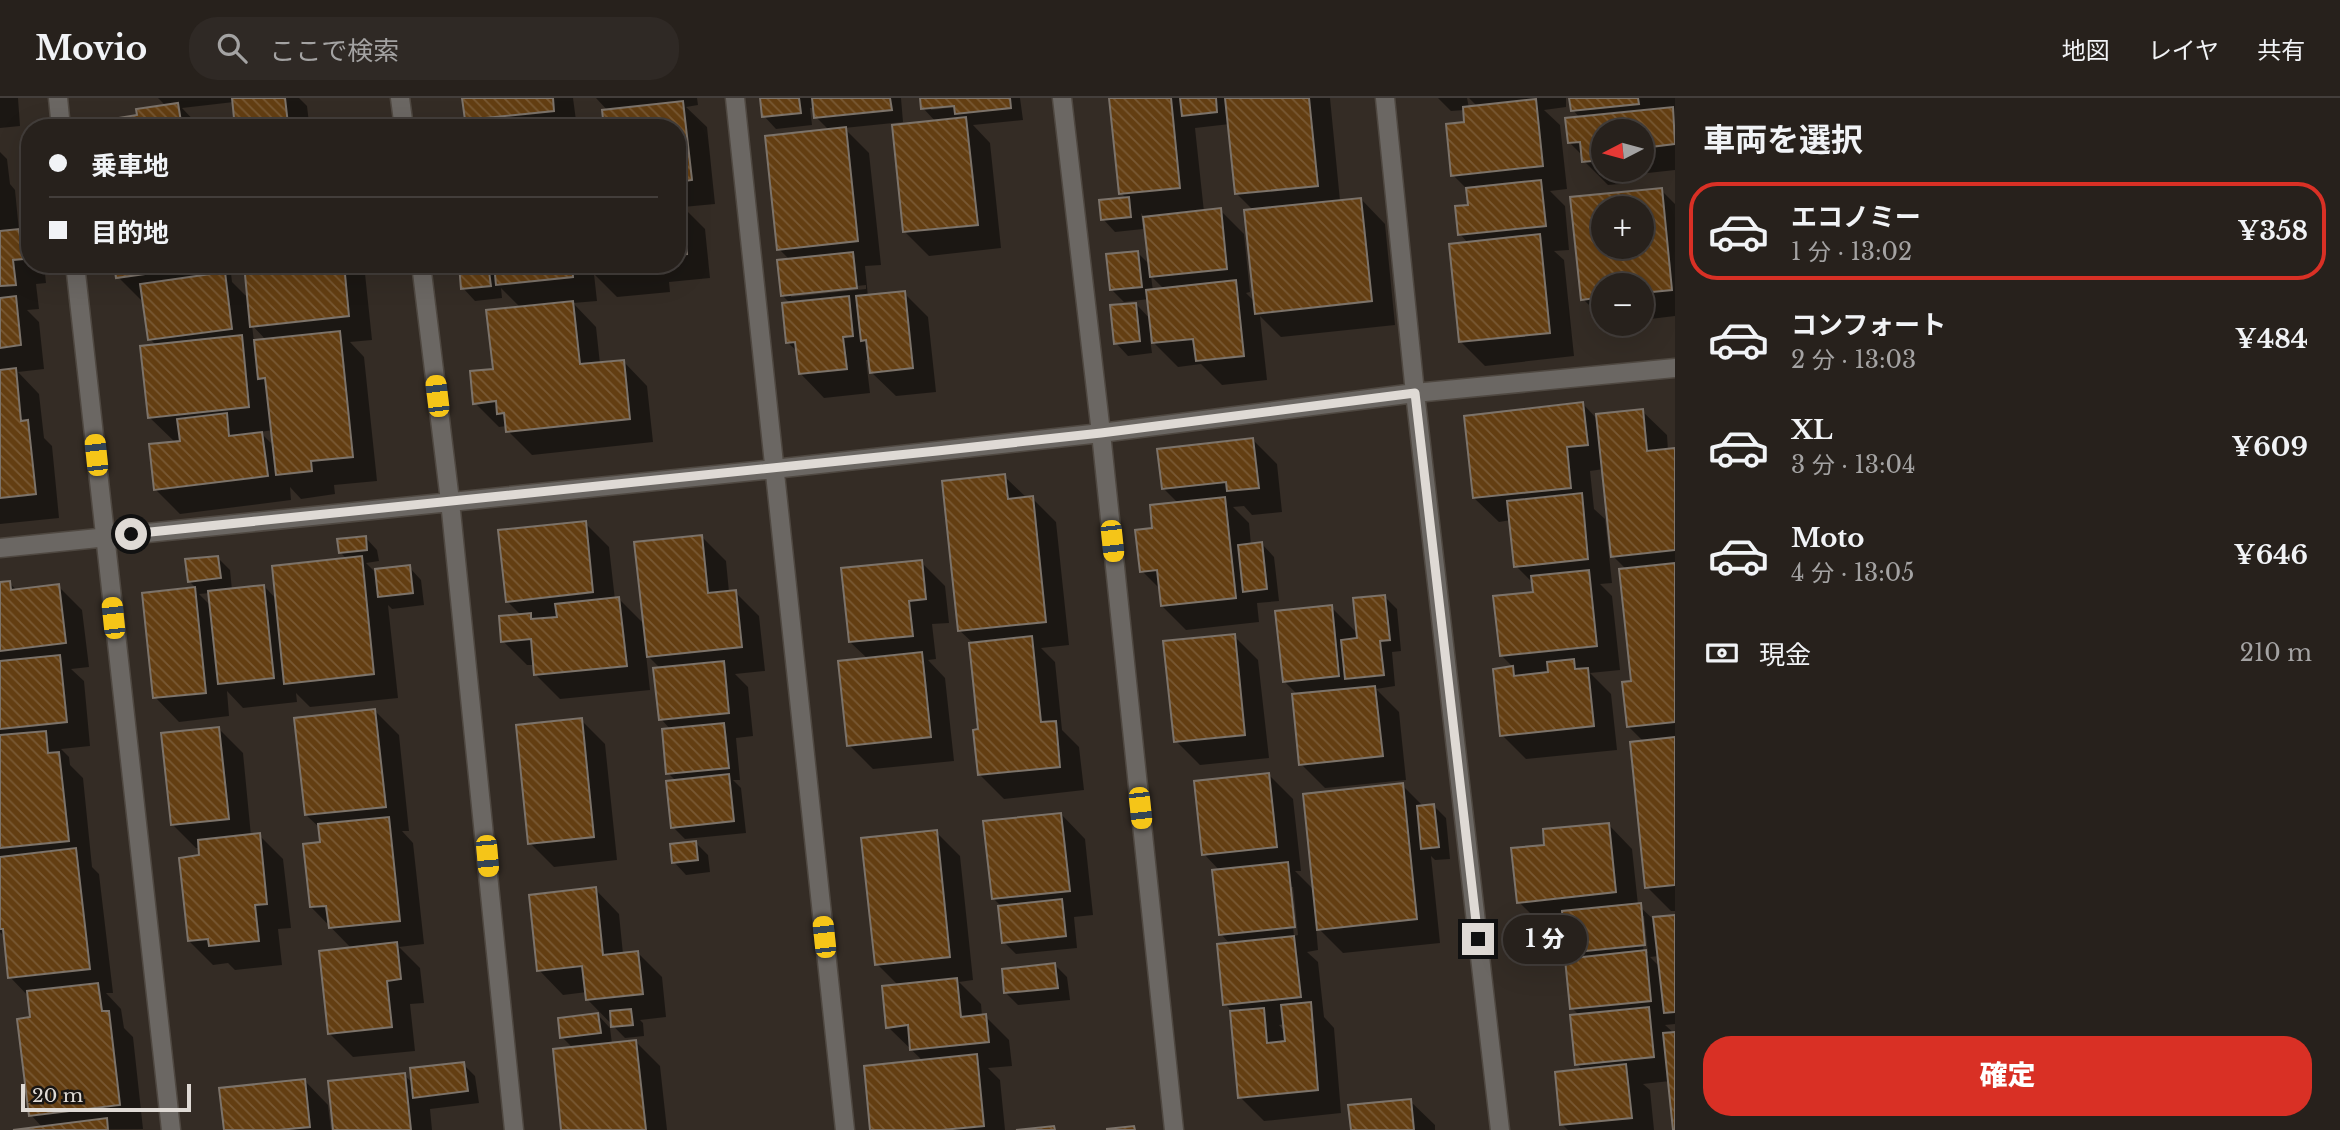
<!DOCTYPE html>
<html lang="ja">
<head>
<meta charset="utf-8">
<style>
	:root { --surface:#27211c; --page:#2f2925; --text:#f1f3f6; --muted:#a4a3a3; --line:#433e3b; --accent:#d93025 }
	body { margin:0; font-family:"Libre Baskerville","Noto Sans JP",serif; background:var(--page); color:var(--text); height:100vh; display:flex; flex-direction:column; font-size:26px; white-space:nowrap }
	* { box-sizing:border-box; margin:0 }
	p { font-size:23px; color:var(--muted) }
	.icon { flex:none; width:38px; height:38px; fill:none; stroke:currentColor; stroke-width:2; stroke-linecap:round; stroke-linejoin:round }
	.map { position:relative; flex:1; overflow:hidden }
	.side { display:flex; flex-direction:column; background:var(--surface); width:665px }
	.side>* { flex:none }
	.top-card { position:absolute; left:21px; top:21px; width:665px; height:154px; border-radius:28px; box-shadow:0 7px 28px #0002,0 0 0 2px var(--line); display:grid; align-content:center; height:154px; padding:0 28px; background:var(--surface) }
	.needle { width:46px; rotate:264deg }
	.fabs { position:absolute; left:1591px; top:21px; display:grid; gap:14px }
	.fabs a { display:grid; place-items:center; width:63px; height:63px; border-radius:50%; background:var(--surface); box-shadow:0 7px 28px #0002,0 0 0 2px var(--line); font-size:35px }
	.scale { position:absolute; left:21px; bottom:18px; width:170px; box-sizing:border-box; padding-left:7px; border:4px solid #dfdad5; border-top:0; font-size:19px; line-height:24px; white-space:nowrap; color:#dfdad5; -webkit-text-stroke:5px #191512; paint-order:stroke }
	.end { position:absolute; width:32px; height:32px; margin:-16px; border:9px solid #dfdad5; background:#111; box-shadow:0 0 0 4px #111 }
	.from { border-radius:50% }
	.bubble { position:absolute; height:49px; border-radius:24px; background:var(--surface); box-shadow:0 7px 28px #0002,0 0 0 2px var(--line); font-size:23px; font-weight:800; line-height:49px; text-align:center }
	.car { position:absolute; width:21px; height:42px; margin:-21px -10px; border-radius:9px; box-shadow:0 0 5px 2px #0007; background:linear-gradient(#f5c518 24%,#345 0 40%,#f5c518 0 76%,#345 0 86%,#f5c518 0) }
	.top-card b { display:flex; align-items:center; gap:24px; height:66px; font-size:26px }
	.top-card b+b { border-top:2px solid var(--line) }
	.top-card i { width:18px; height:18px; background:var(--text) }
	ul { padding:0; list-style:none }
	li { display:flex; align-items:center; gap:21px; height:98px; margin:0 14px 10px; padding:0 14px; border:4px solid transparent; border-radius:28px }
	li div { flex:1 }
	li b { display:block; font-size:26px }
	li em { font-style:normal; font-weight:800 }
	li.on { border-color:var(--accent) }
	li>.icon { width:63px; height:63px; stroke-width:1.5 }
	h2 { padding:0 28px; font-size:32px; line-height:84px }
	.pay { display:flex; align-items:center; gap:18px; height:77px; padding:0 28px; font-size:26px }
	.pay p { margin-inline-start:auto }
	.primary-button { display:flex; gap:14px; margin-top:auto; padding:14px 28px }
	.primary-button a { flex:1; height:80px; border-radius:28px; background:var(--accent); color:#fff; font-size:28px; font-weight:800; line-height:80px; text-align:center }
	header { display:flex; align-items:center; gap:42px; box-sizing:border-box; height:98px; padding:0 35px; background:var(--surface); border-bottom:2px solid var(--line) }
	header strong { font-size:33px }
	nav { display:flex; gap:38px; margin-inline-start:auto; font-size:24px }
	.search { width:490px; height:63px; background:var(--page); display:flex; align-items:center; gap:18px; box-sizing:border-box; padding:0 24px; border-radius:28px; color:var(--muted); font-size:26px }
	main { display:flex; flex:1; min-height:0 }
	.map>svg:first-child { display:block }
	.shadow { fill:#0007; fill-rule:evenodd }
	.building { fill:url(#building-back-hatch); stroke:#7c736a; stroke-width:2; fill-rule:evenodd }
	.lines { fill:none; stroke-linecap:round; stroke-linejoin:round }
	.minor-casing { stroke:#4f4841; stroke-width:21 }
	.minor { stroke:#6b6763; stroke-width:18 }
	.route { stroke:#dfdad5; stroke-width:9 }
</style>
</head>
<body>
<header>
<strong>Movio</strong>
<div class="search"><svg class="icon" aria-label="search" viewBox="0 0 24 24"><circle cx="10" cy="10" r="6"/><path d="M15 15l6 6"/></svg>ここで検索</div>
<nav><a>地図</a><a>レイヤ</a><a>共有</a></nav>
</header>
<main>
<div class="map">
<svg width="1675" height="1032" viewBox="0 0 1675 1032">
	<defs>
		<pattern id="building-back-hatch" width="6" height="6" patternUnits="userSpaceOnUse" patternTransform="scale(1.75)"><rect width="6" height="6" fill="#633e12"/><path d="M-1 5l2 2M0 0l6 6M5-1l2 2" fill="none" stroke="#795934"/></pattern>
	</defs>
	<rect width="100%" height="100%" fill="#342c25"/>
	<path class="shadow" d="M0,0H18L20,28L0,30Z
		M158,0H299L307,8L309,25L318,24L324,30H237L234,4L182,10L201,30H114L166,8Z
		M464,0H573L577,30H475L466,21Z
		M596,0H697L698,7L686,9L707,29L715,106L683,109L705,131L710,180L669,184L670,194L617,199L594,176L597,203L573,205L596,229L600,266L623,263L647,288L653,344L532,357L508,333L507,328L499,329L475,305L495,272L521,210L501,190L502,200L475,203L463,190L461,166H677V30L608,13Z
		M775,0H901L903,24L844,30L869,55L881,167L865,168L868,199L904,195L928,219L936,294L896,298L871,274L870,262H866L870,295L824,300L800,275L798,254L787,244L791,206L782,197L790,162L779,151L830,33L816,19L815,9L810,10L812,27L776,31L764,18ZM866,187V191L791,199V195Z
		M922,0H1020L1023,22L973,27L990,45L1001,150L929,158L905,134L936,24L923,10ZM962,5L963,8L931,12V8Z
		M1111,0H1330L1340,103L1361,101L1385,126L1395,227L1281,239L1260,218L1267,282L1222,287L1201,266L1178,269L1150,241L1152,255L1128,258L1116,245L1136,206L1151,222L1149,201L1124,204L1112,192L1138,155L1150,167L1145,120L1141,115L1143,131L1115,134L1103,121L1127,101L1121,95ZM1230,26L1237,96L1254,113L1256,205L1246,195L1250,194L1244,136L1220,112L1204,114L1195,30ZM1151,178L1165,192L1153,193Z
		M1438,0H1467L1469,10L1478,9L1469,0H1566V9L1544,12L1560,27L1567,91L1550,93L1565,108L1569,152L1554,153L1564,162L1574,258L1485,268L1461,244L1469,146L1460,136L1469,109L1468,92L1453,77L1466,25L1465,12L1451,13Z
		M1571,0H1675V72L1630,77L1631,85L1608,87L1584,63L1583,58L1569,44L1580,20L1573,12ZM1603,33H1642V72H1603Z
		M0,54L7,61L10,86L15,92L19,133L30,144V166H44L46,185L36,186L39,211L27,212L39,224L44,271L18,274L39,296L44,340L52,348L59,420L0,426Z
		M1661,92L1675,106V218L1642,222V187H1603V221L1583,201L1572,101ZM1603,110H1642V149H1603Z
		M116,166H230L232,184L249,201L246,166H364L372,242L350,244L364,259L377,383L334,387L335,396L301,401L290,389L291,402L180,416L156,392L176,345L149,319L157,248L150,241L144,202L142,203L118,179ZM252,227L266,242L254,244ZM273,332L274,348L260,334Z
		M1583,306L1598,322L1642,313L1667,337L1668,353L1675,352V813H1671L1647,789L1644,644L1629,629L1633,584L1627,472L1613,458L1604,371L1590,373L1594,411L1605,421L1612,485L1600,486L1612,498L1620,572L1590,575L1611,596L1617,652L1526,661L1502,637L1495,572L1514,570L1501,557L1535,495L1534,486L1516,468L1511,422L1499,424L1474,400Z
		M1253,342L1277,366L1282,414L1252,417L1244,408L1233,409L1249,425L1251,447L1262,446L1274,459L1279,503L1257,505L1259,524L1186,532L1162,508L1161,492L1142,473L1154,432L1179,406L1163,390Z
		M1004,378L1027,400H1032L1056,424L1069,547L1041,550L1055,564L1062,632L1079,649L1084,692L1004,701L979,676L980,633L974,546L959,532Z
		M585,425L609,449L615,502L619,501L645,527L702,439L726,463L729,494H735L759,518L765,573L735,576L748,589L753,638L736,640L740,682H733L741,690L746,735L685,741L673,729L676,683L668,675L671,632L661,621V571L646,556L650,592L560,601L536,577L535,567H527L503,543L522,518L507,503Z
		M365,439L377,452L379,463L366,465L374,473L409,469L421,482L424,507L392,511L388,507L398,600L310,609L296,595L297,604L243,610L227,593L229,618L179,624L155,599L144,496L197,491L189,483L218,460L230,472L232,492L264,488L277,502L348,462L340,454ZM210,495L211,508L199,496Z
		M921,464L945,488L949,525L932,526L936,561L928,562L945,580L954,663L873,671L849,647L868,561L850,544Z
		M9,485L18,493L58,488L82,512L89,569L71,571L84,583L90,648L61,651L69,659L70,667L83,680L92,769L99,776L113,895H106L121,911L124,930L133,939L143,1031L25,1032L43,1030L31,1017L32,921L30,900L10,879L5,839L0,834V486Z
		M1384,498L1397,511L1401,553L1392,554L1395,588L1376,591L1399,614L1406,682L1325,690L1301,666L1299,598L1284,583L1331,509L1358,536Z
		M1234,538L1258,562L1269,660L1200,667L1176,643Z
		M375,613L399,637L409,733H402L413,745L424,846L399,849L420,870L424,905L410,906L415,953L353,959L329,935L352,851L311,809L322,746L320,730L306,717Z
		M581,622L605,646L617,762L554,769L530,745Z
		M219,631L243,655L251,738L259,737L283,761L291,830L278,831L282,867L235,872L228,865L213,867L189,843L201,759L200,750H196L172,726Z
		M1269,677L1293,701L1301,773H1295L1315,793L1402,687L1424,709L1434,708L1446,720L1450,761L1435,762L1431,758L1440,845L1343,855L1316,828L1318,852L1307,854L1318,864L1324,919L1334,930L1341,1015L1264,1023L1240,999L1231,912L1225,906L1231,847L1221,836L1220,773L1204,756ZM1289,789H1293L1298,837L1294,838ZM1285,926L1286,935L1279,927Z
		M1061,716L1085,741L1093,817L1074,819L1077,850L1016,856L1004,844L1000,807L993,800Z
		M1608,726L1632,751L1638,807L1653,821L1675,819V926L1665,927L1675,936V1032L1670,983L1643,986L1650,992L1654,1032H1568L1562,1026L1583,973L1577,966L1580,918L1572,910L1575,861L1568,854L1565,826L1543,828L1519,804L1546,749ZM1640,818H1644L1648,855L1644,856ZM1659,858L1660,869L1650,859Z
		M936,734L960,758L973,882L959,884L981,906L982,918H985L1009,942L1012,968L988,970L1000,982L1005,1032H872L924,964L888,929L899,888L877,866Z
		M696,745L708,757L710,774L686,777L674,764Z
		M595,791L619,816L623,856L638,855L662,879L666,919L640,922L643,925L644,938L625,940L587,901V894L563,897L539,872Z
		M1055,867L1067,879L1070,902L1018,907L1006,895Z
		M598,917L610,930L612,946L636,944L660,968L667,1032H563L573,950L562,939Z
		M463,966L475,978L479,1005L430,1011L432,1032H335L404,977L414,986Z
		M304,982L328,1007L331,1032H225Z
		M1410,1003L1435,1027V1032H1352Z"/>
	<path class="building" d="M232,0H285L288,26L319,23L320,30H235Z
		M462,0H553L554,13L465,22Z
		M760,0H799L801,15L762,19Z
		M812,0H890L892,12L814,20Z
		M920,0H1010L1011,10L955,16L954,8L921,11Z
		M1109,0H1171L1180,90L1119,96Z
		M1180,0H1216L1217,14L1182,18Z
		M1225,0H1309L1318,88L1235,96Z
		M1569,0H1638L1639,6L1571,13Z
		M1536,1L1543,68L1451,78L1446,26L1464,24L1463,9Z
		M683,3L692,82L677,84V30H604L602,12Z
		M178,5L182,30H113L112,21L137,17L136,11Z
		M1673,9L1675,46L1642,50V33H1603V62L1582,64L1580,44L1568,45L1565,20Z
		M966,19L978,127L903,134L892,27Z
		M566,20L567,30H499L498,27Z
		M846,29L858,143L777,152L765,38Z
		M1541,82L1546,128L1458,137L1455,108L1468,107L1466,90Z
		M1662,90L1672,192L1642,195V187H1603V199L1581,202L1570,99ZM1603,110H1642V149H1603Z
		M1129,99L1131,119L1101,122L1099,102Z
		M1361,100L1372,203L1255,216L1244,112Z
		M682,105L687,156L677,157V106Z
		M1221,110L1227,171L1150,179L1143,119Z
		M19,131L23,161L13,162L16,187L0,188V133Z
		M1540,136L1550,235L1459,244L1449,146Z
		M1138,153L1142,189L1110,192L1106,156Z
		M853,154L857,190L781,198L777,162Z
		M114,166H210V167L116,180Z
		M244,166H344L349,218L250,229Z
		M459,166H488L491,188L461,191Z
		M494,166H572L573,179L496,187Z
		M590,166H646L647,170L591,176Z
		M225,174L232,231L148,242L140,186Z
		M1236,182L1244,258L1196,263L1193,241L1152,245L1146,192Z
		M905,193L913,270L870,275L866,242L861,243L856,198Z
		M16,198L21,247L0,250V200Z
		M849,198L853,238L843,239L847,271L799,276L795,244L786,245L782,205Z
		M573,203L580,266L624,262L630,321L506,334L504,315L497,316L496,303L473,306L470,273L493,271L486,212Z
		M1136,205L1140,243L1114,246L1110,207Z
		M340,233L353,359L311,363L312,373L276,377L265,280L258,281L254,242Z
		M242,237L249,309L148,320L140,248Z
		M16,270L21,323L28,322L36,396L0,400V272Z
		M1583,304L1588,347L1567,349L1571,390L1473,400L1464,318Z
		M1643,311L1647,353L1675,350V452L1611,459L1596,316Z
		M227,315L229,338L262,334L268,378L154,392L149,346L180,343L177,321Z
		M1253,340L1259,390L1227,393L1226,384L1162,391L1157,351Z
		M1005,376L1008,401L1033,398L1046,524L958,533L942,383Z
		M1582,395L1588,461L1514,469L1507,403Z
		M1225,399L1236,500L1161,508L1157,472L1140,474L1135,432L1152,430L1150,407Z
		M586,423L593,494L506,504L498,432Z
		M702,437L708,495L736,492L742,549L647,559L634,444Z
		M366,438L367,452L339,455L337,441Z
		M1262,444L1267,491L1243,494L1238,447Z
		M218,458L221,480L188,484L185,461Z
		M362,458L374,576L284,586L272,468Z
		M922,462L926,501L909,503L913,538L849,544L841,470Z
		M1675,465V624L1627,629L1622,584L1631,583L1619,471Z
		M410,467L413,495L378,499L375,471Z
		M1589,472L1597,548L1500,558L1493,498L1533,494L1531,478Z
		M10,483L11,492L59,486L66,545L0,553V484Z
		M264,487L274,580L218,586L208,493Z
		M195,489L206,595L153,600L142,495Z
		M1385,497L1390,542L1380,543L1384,577L1345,581L1341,542L1357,540L1353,500Z
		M619,499L627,568L534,577L531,541L501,544L499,518L531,515V521L557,519L555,506Z
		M1332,507L1339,578L1283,584L1275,513Z
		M1235,536L1245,637L1174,644L1163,543Z
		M1032,538L1041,624L1056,623L1060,669L978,677L973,632L978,631L969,545Z
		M922,554L931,639L847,648L838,563Z
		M60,557L67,624L0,631V563Z
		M1574,561L1575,571L1588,570L1594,628L1500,638L1493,571L1513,568L1514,578L1548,574L1547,564Z
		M724,563L729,615L659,622L653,570Z
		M1375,588L1383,658L1299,667L1292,596Z
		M375,611L386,709L305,717L294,620Z
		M582,620L594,739L528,746L516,627Z
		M724,625L729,670L666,676L662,631Z
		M219,629L229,721L171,727L161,635Z
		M46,633L48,655L59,654L69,743L0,750V637Z
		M1675,639V787L1645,790L1630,644Z
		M1269,675L1277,749L1202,757L1194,683Z
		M729,676L734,723L671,730L666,683Z
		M1403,685L1417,821L1317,832L1303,696Z
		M1434,706L1439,749L1421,751L1417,708Z
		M1061,715L1070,793L992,801L983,723Z
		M389,719L400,823L329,830L326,808L310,809L303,746L320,744L318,726Z
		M1609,725L1616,794L1517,805L1511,750L1544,747L1543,731Z
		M937,732L950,859L875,867L861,740Z
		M260,735L267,806L255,807L259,843L209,848L208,841L188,843L179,760L199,757L198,742Z
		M696,743L698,762L672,765L670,746Z
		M76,750L90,871L8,880L3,831H0V759Z
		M1288,764L1295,829L1219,837L1212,772Z
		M596,789L603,857L638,853L643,896L586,902L582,868L537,873L529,797Z
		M1062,801L1066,838L1002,845L998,808Z
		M1641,805L1645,847L1566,855L1562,813Z
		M1675,817V914L1664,915L1653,819Z
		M1294,838L1301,899L1223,907L1217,846Z
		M397,844L401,881L387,883L392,929L328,936L319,853Z
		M1646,852L1651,903L1570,911L1565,861Z
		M1055,865L1058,890L1004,895L1002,871Z
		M957,880L961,919L986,916L989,944L910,952L908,927L886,930L882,888Z
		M98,885L102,913H109L120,1007L29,1018L17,921L30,919L27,893Z
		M1311,904L1318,992L1238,1000L1230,913L1264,910L1267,945L1285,943L1281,907Z
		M1649,909L1654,959L1575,967L1570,917Z
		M631,911L633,927L611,929L610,913Z
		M598,915L601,935L560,940L558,920Z
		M1675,934V1032H1673L1663,935Z
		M636,942L646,1032H561L553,951Z
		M977,956L984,1028L942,1032H870L864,968Z
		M464,964L468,993L413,1000L410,970Z
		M1626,966L1632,1020L1560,1027L1555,974Z
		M405,975L411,1032H333L328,983Z
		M305,981L310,1029L278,1032H224L219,990Z
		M1411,1001L1414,1032H1351L1348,1007Z
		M107,1020L108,1032H13Z
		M1054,1028L1055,1032H1016Z
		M1134,1028L1135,1032H1107V1031Z"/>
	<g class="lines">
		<g class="minor-casing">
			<path id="minor" d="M58,0L61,30
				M400,0L404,30
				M735,0L845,1032
				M1062,0L1101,335L1174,1032
				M1385,0L1415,295L1500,1032
				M75,166L171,1032
				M421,166L450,403L514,1032
				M0,450L774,371L1101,335L1415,295L1675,270"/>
		</g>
		<use href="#minor" class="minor"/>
	</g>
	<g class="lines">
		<path class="route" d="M131,436L937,353L1101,335L1415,295L1478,841"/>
	</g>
</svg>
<div class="fabs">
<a><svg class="needle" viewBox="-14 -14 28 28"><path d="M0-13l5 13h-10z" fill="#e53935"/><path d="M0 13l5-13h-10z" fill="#a4a3a3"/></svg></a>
<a>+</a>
<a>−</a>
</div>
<div class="scale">20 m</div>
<i class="end from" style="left:131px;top:436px"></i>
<i class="end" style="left:1478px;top:841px"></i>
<div class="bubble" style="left:1503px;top:817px;width:84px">1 分</div>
<i class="car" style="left:437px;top:298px;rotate:353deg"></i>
<i class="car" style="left:96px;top:357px;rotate:354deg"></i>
<i class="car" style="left:1112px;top:443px;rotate:174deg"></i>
<i class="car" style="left:113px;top:520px;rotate:354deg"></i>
<i class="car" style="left:1140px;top:710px;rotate:174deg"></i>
<i class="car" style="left:487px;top:758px;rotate:175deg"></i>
<i class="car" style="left:824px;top:839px;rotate:354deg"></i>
<div class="top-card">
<b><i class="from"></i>乗車地</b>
<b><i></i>目的地</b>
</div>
</div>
<section class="side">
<h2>車両を選択</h2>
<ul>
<li class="on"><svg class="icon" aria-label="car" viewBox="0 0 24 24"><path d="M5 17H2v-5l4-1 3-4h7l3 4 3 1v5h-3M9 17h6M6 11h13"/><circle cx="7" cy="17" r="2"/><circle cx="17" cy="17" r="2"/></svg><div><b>エコノミー</b><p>1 分 · 13:02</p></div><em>¥358</em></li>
<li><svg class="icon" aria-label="car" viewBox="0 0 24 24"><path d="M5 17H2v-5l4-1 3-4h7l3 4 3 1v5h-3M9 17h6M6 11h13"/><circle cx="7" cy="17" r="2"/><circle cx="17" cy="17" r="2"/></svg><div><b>コンフォート</b><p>2 分 · 13:03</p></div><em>¥484</em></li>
<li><svg class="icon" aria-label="car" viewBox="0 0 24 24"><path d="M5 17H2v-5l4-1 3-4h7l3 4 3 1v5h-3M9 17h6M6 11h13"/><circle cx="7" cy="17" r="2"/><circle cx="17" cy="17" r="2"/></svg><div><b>XL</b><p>3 分 · 13:04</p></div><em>¥609</em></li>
<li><svg class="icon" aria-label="car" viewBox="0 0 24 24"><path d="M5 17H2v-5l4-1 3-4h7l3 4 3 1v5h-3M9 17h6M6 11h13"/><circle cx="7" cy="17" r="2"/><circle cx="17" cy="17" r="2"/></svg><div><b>Moto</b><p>4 分 · 13:05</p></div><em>¥646</em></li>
</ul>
<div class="pay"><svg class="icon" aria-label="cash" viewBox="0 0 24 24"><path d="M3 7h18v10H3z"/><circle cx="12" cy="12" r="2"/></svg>現金<p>210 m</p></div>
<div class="primary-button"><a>確定</a></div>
</section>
</main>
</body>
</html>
